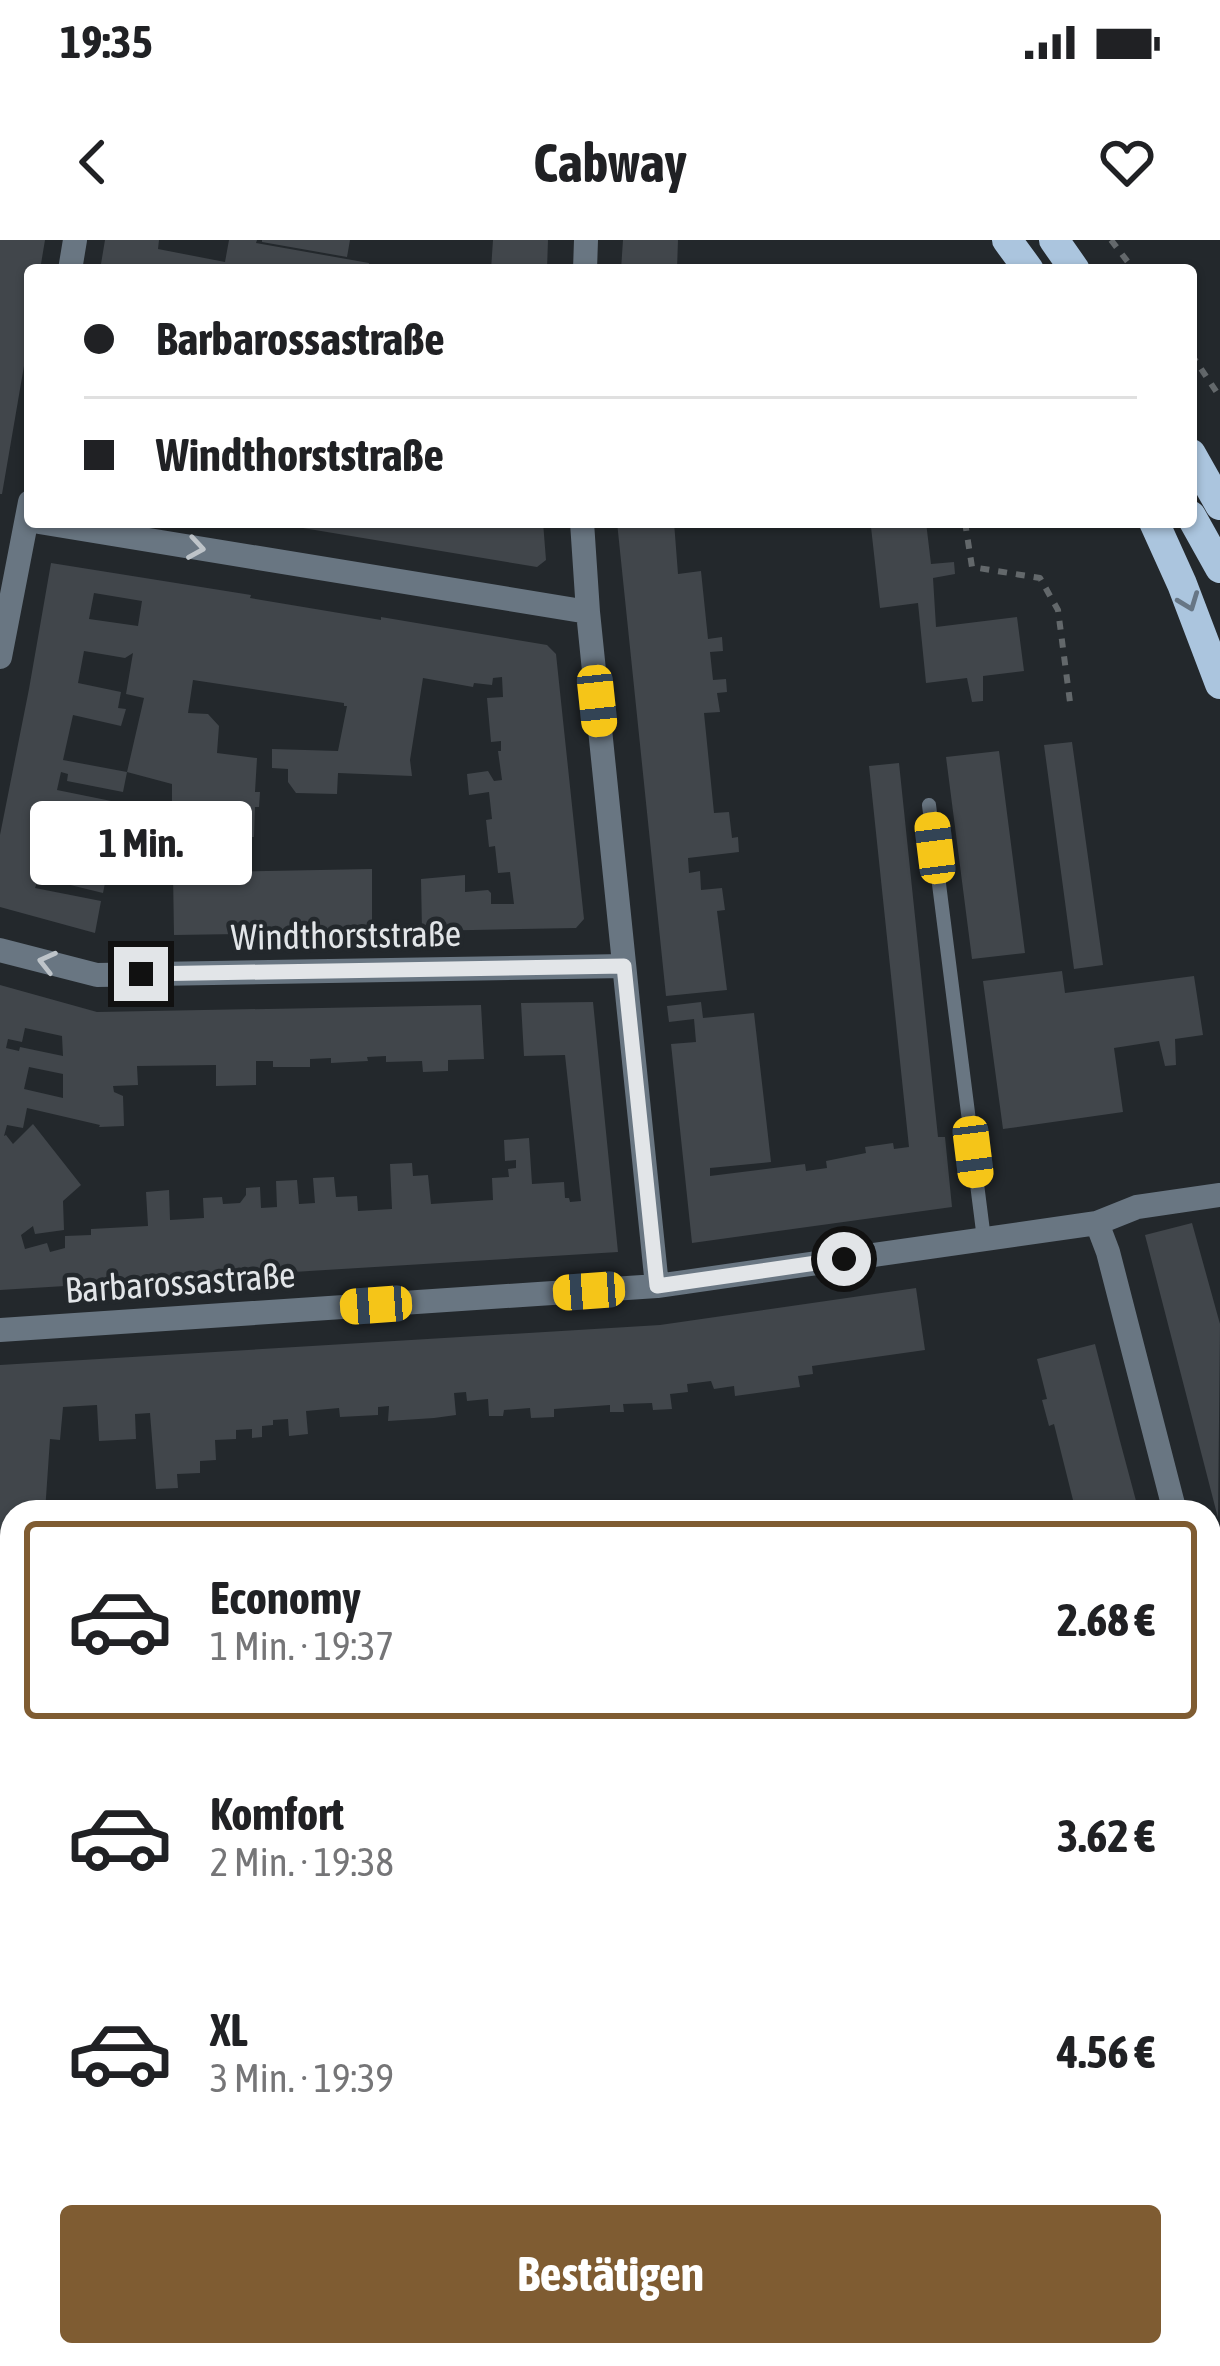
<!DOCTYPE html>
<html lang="de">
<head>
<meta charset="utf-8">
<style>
	:root { --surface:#fff; --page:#f6f6f6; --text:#202124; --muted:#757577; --line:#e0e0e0; --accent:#7f5c32 }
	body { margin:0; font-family:"Asap Condensed",sans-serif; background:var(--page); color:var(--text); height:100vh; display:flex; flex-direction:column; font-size:45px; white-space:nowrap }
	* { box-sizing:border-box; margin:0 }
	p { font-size:39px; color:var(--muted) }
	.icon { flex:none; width:66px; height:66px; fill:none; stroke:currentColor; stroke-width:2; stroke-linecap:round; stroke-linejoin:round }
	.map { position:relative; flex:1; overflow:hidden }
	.drawer { position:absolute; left:0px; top:1260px; width:1221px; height:867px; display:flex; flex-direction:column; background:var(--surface); border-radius:36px 36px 0 0; box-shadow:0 3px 9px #0004 }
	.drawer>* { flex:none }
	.hud { position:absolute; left:24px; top:24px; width:1173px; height:264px; border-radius:12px; box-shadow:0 3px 9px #0004; display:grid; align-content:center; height:264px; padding:0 60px; background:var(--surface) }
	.end { position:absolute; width:54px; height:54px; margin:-27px; border:15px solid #e2e5e8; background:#111; box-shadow:0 0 0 6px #111 }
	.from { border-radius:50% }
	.bubble { position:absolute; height:84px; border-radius:12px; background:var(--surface); box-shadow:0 3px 9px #0004; font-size:39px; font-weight:700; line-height:84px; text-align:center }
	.car { position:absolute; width:36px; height:72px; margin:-36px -18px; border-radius:15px; box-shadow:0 0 9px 3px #0007; background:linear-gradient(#f5c518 24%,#345 0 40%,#f5c518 0 76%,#345 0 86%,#f5c518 0) }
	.hud b { display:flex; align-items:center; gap:42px; height:114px; font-size:45px }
	.hud b+b { border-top:3px solid var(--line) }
	.hud i { width:30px; height:30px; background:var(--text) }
	ul { padding:21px 0 0; list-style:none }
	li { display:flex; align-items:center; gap:36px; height:198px; margin:0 24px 18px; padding:0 36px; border:6px solid transparent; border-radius:12px }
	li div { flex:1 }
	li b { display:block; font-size:45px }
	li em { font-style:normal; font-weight:700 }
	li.current { border-color:var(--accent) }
	li>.icon { width:108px; height:108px; stroke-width:1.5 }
	.primary-button { display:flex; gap:24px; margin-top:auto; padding:24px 60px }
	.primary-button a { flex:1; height:138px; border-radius:12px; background:var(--accent); color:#fff; font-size:48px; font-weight:700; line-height:138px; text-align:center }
	.status { display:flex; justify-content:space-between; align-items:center; height:84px; padding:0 60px; background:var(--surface); direction:ltr }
	.status svg { height:33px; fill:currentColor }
	header { display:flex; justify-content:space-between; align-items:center; height:156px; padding:0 60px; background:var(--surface); font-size:54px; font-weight:700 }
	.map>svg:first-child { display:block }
	.building { fill:#41464b; fill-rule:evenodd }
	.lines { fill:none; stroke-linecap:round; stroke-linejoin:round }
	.path { stroke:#63686b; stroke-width:6; stroke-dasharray:9 9; stroke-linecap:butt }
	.service { stroke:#697682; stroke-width:14 }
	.minor { stroke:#697682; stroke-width:24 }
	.tertiary { stroke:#697682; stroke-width:24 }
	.primary { stroke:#abc5de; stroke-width:30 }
	.oneway { stroke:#bec4c9 }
	.oneway2 { stroke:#677685 }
	.route { stroke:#e2e5e8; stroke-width:15 }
	.labels { text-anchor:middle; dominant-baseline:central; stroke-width:9; stroke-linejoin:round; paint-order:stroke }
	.street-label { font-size:36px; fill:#e2e5e8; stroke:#23282c }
</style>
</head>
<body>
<div class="status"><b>19:35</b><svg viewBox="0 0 49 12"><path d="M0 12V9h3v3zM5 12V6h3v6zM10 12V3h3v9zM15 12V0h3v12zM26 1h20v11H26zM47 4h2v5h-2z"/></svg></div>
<header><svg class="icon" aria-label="back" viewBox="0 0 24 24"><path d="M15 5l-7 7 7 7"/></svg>Cabway<svg class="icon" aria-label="heart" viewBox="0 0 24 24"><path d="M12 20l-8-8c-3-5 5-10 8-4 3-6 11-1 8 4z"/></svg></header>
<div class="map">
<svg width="1220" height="2126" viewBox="0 0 1220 2126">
	<rect width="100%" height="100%" fill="#23282c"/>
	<path class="building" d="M0,0H45L40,30H30V91L2,254H0Z
		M105,0H159L158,9L225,22L229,0H257L256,3L369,23L368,30H100Z
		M262,0H350L347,17L262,2Z
		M493,0H548L547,30H491Z
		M623,0H678L677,30H621Z
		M279,282H543L546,320L537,327L279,284Z
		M617,282H674L678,334L701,331L708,399L722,397L723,411L710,412L713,440L726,439L727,452L717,453L720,472L704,473L714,573L729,572L732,598L738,597L739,612L688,618L689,633L700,631L701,650L722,648L725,670L717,671L727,750L666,756Z
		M865,282H926L931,324L954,322L955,334L933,338L936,387L1017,377L1024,431L983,436V461L972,462L967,438L926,443L918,363L880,368L871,287L866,288Z
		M51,323L251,355L250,358L381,380V377L547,405L556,414L584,679L576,688L422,691L421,639L465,635V652L488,650L491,653V664H514L510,632L498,633L495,606L489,607L486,580L492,579L489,552L469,555L467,534L488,531L494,541L502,540L498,511H501V501L491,502L487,458L503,457L502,437L493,438L492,445L474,443L473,447L423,438L410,520L412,536L338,533L337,554L296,553L288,542V529L272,528V509L338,511L347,466H344V463L193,440L188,473L208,474L219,486L217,513L257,518L255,552H260L259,567H255L254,597L172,598V544L127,532L123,552L67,541L68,534L61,532L57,550L121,563L103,653L46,639L45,642L38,640L35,648L101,661L95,693L0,667V595L29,449ZM94,353L142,361L138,386L89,379ZM84,411L125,418L133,413L126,454L144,458L127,532L63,520L73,475L121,486L126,469L118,468L121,452L78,443ZM47,598L88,606L84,630L54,624L56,611L45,609Z
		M1072,502L1103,725L1074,729L1044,505Z
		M999,511L1025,713L972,719L946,517Z
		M899,523L938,897H945L952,967L692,1003L671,804L696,802L694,779L669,782L667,766L701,762L703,778L754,773L771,922L710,928V936L805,924L806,931L827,928L826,921L866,913L865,907L893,903L894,909L909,907L869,526Z
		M372,629V692L174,695L173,633Z
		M1062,731L1065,753L1194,736L1203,795L1175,799L1176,825L1165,826L1159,801L1114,808L1123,872L1003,889L983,741Z
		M0,745L97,772L481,765L484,819L448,820V831L423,832L422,821L386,822V816L367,817L368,821L331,823V818L310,819V827H273V821H256V845L216,846V825L137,826L138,845L113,846L114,852L123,856L124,886L99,887L100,885L27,868L23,888L7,885L4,896L6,895L13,904L33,884L81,945L63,961L64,990L35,994L33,986L21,995L25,1009L47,1003L50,1012L65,1008V996L91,995V989L148,986L146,952L169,950L170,980L204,978L203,958L222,957L223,964L240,963L246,955V948L260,947L261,968L277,967L276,941L297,940L299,964L315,963L313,938L334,937L336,957L357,956L358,971L392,969L390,924L412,923L413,936L428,935L431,964L493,960L492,938L509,937L508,929L516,928V920L505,921L504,900L529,898L532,944L564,942L565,958H569L570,962L581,961L565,815L524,816L521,763L593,762L618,1012L0,1050ZM25,788L62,796L63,816L20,807L19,811L6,808L8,799L22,802ZM29,827L63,834V858L24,849Z
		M1192,983L1220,1084L1218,1278L1145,995Z
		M916,1048L925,1110L812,1126L813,1134L798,1136L800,1147L735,1156L734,1146L714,1149L711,1141L687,1144L688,1152L670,1154L672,1169L653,1170L652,1163L623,1164L624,1172H610V1165L554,1169V1177L531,1178L530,1168L504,1170L503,1176H489L488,1159L467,1161L466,1152L454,1153L456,1175L434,1178L388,1181L389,1166L378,1167V1175L340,1177L339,1168L306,1171L308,1194L289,1196L288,1179L273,1180V1185L262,1186V1197L252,1198V1189L236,1190V1199L215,1200L216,1220L200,1221V1233L177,1234L178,1248L156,1249L150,1173L135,1174L136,1199L99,1201L97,1165L63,1167L60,1200L50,1199L45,1272H12V1320L0,1318V1125L660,1085Z
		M1095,1104L1120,1201L1139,1272H1076L1054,1184L1049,1186L1042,1160L1047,1159L1037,1119Z
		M94,1264L141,1265V1272H94Z
		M1209,1548L1220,1584V1681L1209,1684Z
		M8,1928L12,1934V1951L0,1959V1933Z
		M1220,1934V2123L1216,2126H1117L1133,2115H1209V1935Z
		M12,1988V2013L0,2020V1995Z
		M0,2029L7,2042L12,2040V2115H64L70,2126H0Z
		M136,2115H184L186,2119L180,2126H129L139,2120Z
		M885,2115H956L957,2126H886Z"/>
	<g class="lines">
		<path class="path" d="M1111,0L1134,30
			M1191,114L1220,157
			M965,282L972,327L1040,338L1058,370L1070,462"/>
		<path class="service" d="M929,565L984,999"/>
		<path class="minor" d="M585,30L586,0
			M39,282L588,372
			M582,282L588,372L657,1046
			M0,710L97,735L624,726
			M1097,983L1108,1012L1175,1272
			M0,1090L657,1046L1097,983L1137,967L1220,955
			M1209,1401L1220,1443"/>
		<path class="tertiary" d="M70,30L75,0
			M0,417L30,262"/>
		<path class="primary" d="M1007,0L1029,30
			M1054,0L1075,30
			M1191,214L1220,265
			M1191,276L1220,328
			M1154,282L1182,344L1220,444"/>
	</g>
	<defs><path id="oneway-chevron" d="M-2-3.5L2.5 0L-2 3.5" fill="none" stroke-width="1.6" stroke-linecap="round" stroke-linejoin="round" transform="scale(3)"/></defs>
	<g class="oneway">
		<use href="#oneway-chevron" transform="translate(196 308) rotate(9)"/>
		<use href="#oneway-chevron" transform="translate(47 722) rotate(-166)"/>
	</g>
	<use class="oneway2" href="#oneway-chevron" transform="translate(1189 362) rotate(69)"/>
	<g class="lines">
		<path class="route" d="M141,734L624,726L657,1046L844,1019"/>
	</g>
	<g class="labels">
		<g class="street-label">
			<text transform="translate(346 695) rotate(-1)">Windthorststraße</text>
			<text transform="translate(180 1042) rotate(-4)">Barbarossastraße</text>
		</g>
	</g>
</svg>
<i class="end from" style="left:844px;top:1019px"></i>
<i class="end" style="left:141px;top:734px"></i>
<div class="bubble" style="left:30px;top:561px;width:222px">1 Min.</div>
<i class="car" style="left:597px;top:461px;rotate:174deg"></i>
<i class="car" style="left:935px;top:608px;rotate:353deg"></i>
<i class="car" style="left:973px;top:912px;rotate:173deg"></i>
<i class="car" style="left:589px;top:1051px;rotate:266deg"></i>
<i class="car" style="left:376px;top:1065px;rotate:266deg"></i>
<div class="hud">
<b><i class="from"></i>Barbarossastraße</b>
<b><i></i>Windthorststraße</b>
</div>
<section class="drawer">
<ul>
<li class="current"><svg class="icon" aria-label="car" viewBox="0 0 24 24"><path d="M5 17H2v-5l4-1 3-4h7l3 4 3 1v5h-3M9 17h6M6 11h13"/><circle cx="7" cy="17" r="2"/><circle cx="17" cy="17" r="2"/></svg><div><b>Economy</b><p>1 Min. · 19:37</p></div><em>2.68 €</em></li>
<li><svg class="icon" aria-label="car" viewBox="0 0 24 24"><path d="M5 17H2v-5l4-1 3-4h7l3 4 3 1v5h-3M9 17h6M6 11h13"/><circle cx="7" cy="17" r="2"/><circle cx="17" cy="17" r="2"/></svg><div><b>Komfort</b><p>2 Min. · 19:38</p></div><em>3.62 €</em></li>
<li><svg class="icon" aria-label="car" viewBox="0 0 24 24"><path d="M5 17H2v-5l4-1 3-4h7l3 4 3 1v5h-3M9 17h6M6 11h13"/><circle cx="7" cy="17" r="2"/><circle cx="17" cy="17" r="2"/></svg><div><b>XL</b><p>3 Min. · 19:39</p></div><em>4.56 €</em></li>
</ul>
<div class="primary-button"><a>Bestätigen</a></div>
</section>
</div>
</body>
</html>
